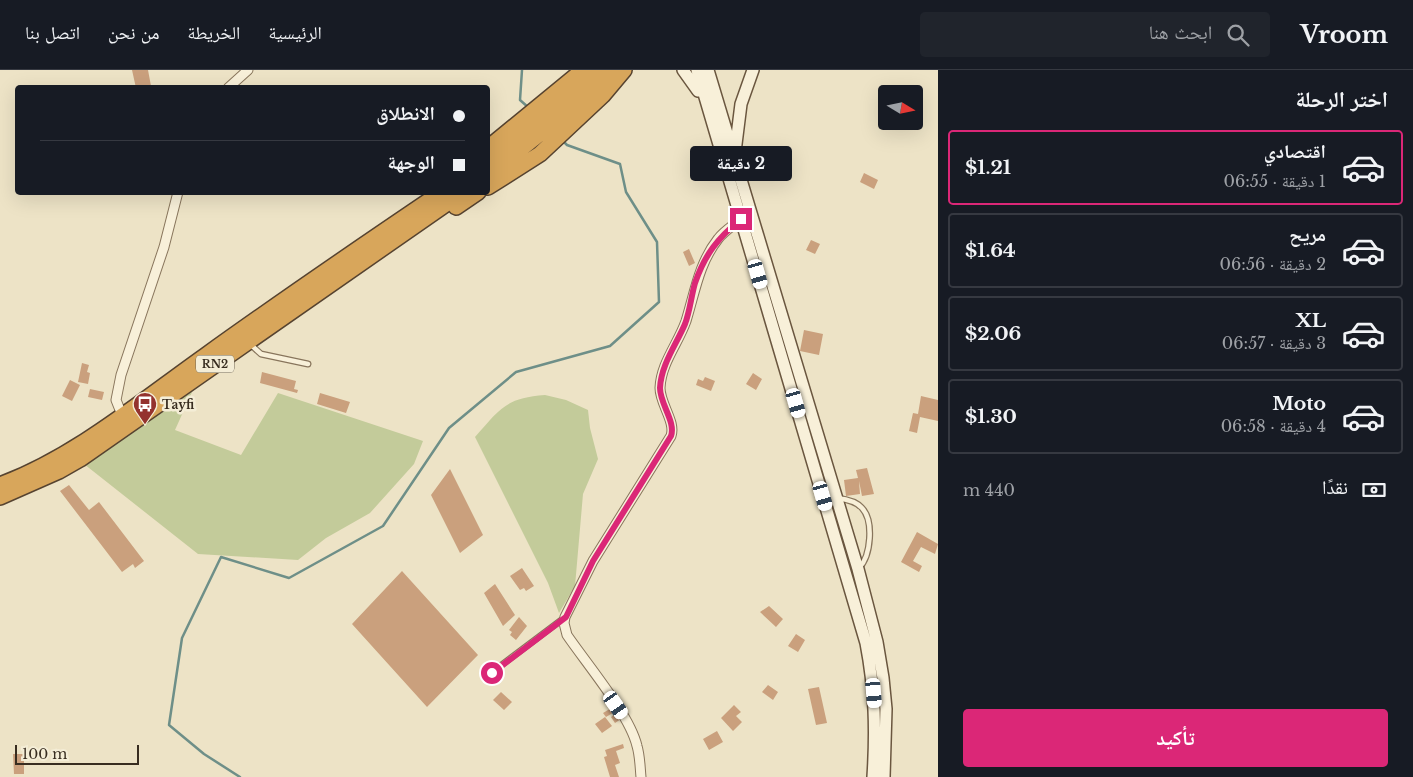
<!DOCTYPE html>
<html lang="ar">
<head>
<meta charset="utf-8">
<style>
	:root { --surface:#171b24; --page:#20242c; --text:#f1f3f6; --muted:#9ea1a6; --line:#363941; --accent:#db2777 }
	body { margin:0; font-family:"Libre Baskerville","Noto Naskh Arabic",serif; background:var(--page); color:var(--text); direction:rtl; height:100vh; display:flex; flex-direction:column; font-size:19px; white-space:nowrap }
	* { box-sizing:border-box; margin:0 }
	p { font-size:16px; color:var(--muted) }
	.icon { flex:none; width:28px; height:28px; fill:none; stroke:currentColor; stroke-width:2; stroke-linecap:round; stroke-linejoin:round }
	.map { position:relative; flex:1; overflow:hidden; direction:ltr }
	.side { display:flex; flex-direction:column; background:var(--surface); width:475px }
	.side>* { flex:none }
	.banner { position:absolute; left:15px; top:15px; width:475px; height:110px; border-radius:5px; box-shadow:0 5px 20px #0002; direction:rtl; display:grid; align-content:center; height:110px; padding:0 25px; background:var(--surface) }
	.needle { width:32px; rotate:100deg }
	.controls { position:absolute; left:878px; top:15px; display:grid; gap:10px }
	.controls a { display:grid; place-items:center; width:45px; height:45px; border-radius:5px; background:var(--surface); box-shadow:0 5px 20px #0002; font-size:25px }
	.scale { position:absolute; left:15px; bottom:12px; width:124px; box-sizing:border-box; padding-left:5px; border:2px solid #382d20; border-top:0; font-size:14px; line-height:18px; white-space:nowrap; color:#382d20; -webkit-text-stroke:4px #f4edd6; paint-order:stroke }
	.end { position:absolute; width:22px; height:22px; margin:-11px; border:6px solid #db2777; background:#fff; box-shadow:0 0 0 2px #fff }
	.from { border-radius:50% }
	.bubble { position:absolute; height:35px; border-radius:5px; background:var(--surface); box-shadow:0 5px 20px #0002; font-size:16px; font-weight:800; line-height:35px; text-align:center; direction:rtl }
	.car { position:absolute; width:15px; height:30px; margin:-15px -8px; border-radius:6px; box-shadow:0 0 4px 1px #0007; background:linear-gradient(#fff 24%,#345 0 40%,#fff 0 76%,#345 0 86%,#fff 0) }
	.banner b { display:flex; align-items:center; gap:18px; height:48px; font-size:19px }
	.banner b+b { border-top:1px solid var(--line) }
	.banner i { width:12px; height:12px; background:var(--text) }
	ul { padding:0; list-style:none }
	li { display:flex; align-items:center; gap:15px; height:75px; margin:0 10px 8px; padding:0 15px; border:2px solid var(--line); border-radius:5px }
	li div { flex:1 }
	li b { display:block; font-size:19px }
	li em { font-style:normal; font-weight:800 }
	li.current { border-color:var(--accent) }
	li>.icon { width:45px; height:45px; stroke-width:1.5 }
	h2 { padding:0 25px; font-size:22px; line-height:60px }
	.pay { display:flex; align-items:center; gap:12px; height:55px; padding:0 25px; font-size:19px }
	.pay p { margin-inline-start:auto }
	.primary-button { display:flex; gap:10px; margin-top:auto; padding:10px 25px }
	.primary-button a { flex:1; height:58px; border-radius:5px; background:var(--accent); color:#fff; font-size:20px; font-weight:800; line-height:58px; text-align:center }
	header { display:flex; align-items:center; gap:30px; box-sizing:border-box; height:70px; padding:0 25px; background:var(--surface); border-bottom:1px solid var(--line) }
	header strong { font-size:24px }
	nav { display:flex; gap:28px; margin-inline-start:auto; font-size:18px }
	.search { width:350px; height:45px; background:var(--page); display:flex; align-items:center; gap:12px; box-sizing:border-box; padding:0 18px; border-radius:5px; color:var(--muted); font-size:19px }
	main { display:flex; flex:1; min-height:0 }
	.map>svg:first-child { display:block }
	.green { fill:#c3cb9a }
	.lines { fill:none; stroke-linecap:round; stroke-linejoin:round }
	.stream { stroke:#6e8f88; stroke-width:2.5 }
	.building { fill:#caa07d }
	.lane-casing { stroke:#88755c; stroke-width:7 }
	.street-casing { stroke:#88755c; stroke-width:11 }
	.secondary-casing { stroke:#6a563f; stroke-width:14 }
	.highway-casing { stroke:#564330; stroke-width:18 }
	.lane { stroke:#f8f0d9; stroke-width:4.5 }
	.street { stroke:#f8f0d9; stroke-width:9 }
	.secondary { stroke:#f8f0d9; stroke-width:11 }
	.highway { stroke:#d8a65b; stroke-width:15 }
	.route { stroke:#db2777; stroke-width:6 }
	.labels { text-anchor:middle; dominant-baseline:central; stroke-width:5; stroke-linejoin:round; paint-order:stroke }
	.shield { fill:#f4edd6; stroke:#706757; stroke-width:1 }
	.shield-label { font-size:11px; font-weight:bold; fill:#382d20 }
	.poi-label { font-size:12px; font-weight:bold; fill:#382d20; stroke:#f4edd6; text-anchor:start }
</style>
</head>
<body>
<header>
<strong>Vroom</strong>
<div class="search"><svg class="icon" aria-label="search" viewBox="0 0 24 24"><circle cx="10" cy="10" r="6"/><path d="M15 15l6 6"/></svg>ابحث هنا</div>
<nav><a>الرئيسية</a><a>الخريطة</a><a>من نحن</a><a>اتصل بنا</a></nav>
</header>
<main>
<section class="side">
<h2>اختر الرحلة</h2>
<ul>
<li class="current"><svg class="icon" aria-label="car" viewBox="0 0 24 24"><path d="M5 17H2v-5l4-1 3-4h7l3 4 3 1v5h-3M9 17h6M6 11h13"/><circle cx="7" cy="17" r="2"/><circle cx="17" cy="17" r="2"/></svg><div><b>اقتصادي</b><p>1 دقيقة · 06:55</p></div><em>$1.21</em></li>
<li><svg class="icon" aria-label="car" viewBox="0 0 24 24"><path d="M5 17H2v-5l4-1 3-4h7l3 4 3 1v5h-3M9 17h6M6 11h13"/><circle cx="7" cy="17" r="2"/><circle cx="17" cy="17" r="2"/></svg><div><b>مريح</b><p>2 دقيقة · 06:56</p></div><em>$1.64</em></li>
<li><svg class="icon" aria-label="car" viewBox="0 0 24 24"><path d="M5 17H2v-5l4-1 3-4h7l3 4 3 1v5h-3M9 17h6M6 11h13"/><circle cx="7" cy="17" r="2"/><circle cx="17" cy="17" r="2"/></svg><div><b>XL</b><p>3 دقيقة · 06:57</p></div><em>$2.06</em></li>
<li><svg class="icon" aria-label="car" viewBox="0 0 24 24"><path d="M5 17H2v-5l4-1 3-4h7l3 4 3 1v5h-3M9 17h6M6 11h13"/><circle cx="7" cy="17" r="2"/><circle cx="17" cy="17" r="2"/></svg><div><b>Moto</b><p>4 دقيقة · 06:58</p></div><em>$1.30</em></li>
</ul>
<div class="pay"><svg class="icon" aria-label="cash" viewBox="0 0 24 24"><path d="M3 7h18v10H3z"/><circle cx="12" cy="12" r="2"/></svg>نقدًا<p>440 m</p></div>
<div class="primary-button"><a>تأكيد</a></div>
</section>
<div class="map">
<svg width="938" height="707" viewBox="0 0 938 707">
	<rect width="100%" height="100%" fill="#ede3c6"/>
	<path class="green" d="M193,320L175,360L241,385L278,323L423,371L414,394L370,443L326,468L298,490L198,484L84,394Z
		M545,325L566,330L588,340L590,358L598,389L583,424L575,516L559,543L548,513L475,367C500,339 505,328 545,325Z"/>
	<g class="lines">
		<path class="stream" d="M522,0L520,30L529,38
			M240,707L204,684L169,655L182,568L221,487L289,508L383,456L449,358L516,302L610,276L659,232L657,172L626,122L620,94L567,75L563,71"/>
	</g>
	<path class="building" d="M132,0H148L151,16L136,18Z
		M864,103L878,110L874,119L860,112Z
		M811,170L820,174L815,184L806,180Z
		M689,179L695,193L689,196L683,182Z
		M804,260L823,264L819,285L800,281Z
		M82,293L89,295L87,302L90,303L88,314L78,312Z
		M262,302L296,311L294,319L298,320L297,323L260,313Z
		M753,303L762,309L756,320L746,314Z
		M705,307L715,311L711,321L696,315L698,309L703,311Z
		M70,310L80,315L72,331L62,326Z
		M90,319L104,322L102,330L88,327Z
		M320,323L350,332L346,343L317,334Z
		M921,326L938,330V351L920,347L917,363L909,361L913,343L918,344Z
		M867,398L874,424L862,426L859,411L860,424L846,426L844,410L858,408L856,400Z
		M450,399L483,465L460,483L431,425Z
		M69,415L89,440L99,432L144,491L135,498L133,494L122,502L60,421Z
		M917,462L938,474L935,484L921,477L913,491L922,496L919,502L901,492Z
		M522,498L534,516L526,521L524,518L520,520L510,506Z
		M402,501L478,585L427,637L352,554Z
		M495,514L515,545L503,556L484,523Z
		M769,536L783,549L776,557L760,542Z
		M519,547L527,556L516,570L510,565L512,562L509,560Z
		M796,564L805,570L798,582L788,576Z
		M768,615L778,622L773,630L762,622Z
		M819,617L827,653L816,655L808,619Z
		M501,622L512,632L504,640L493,630Z
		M734,635L741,642L736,646L742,652L733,661L721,648Z
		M613,637L616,641L606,647L603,643Z
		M617,643L621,649L615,653L611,647Z
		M605,647L612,656L602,663L595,654Z
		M717,661L723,672L709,680L703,669Z
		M623,674L624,678L616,681L620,693L615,695L619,707H610L604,687L607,686L605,680Z
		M13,684H24V704H14Z"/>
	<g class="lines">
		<g class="lane-casing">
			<path id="lane" d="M250,274L261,284L308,294
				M837,428C845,429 856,431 862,438C874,451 871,486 859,498
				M491,603L564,548"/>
		</g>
		<g class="street-casing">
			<path id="street" d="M228,18L248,0
				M122,345L116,330L121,305L164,177L178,122
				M641,707C640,697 640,686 637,676C630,645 586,593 567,565L564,553L565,547L593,491L671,366C676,352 660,334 660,318C661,293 678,274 686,251C695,222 699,193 718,169C724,161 734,155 741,149"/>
		</g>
		<g class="secondary-casing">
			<path id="secondary" d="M683,0L698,21
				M697,0L866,573C875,620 876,660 873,707
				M708,0L858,499L877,572L883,608L886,639L884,707
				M735,82L741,34L753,0"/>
		</g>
		<g class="highway-casing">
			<path id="highway" d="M488,78L577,5
				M488,91L552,43L592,0
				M488,105L581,31L608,0
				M488,117L540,84L603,25L624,0
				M456,137L478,122
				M0,415C75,387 140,332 205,286C283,230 362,176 442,122
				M0,427L59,401L80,389L463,122"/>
		</g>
		<use href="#lane" class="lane"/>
		<use href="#street" class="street"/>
		<use href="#secondary" class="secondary"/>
		<use href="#highway" class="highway"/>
	</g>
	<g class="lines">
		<path class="route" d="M492,603L566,547L593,491L671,366C676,352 660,334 660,318C661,295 676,275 685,254C690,241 691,227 695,213C705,184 718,168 741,149"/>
	</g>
	<defs>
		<g id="bus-pin" transform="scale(1.25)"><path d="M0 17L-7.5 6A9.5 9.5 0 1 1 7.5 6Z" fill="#94322e" stroke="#f4edd6"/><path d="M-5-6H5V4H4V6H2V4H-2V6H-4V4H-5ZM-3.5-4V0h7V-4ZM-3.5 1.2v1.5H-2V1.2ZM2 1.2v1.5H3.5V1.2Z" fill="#fff"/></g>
	</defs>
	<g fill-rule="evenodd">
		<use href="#bus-pin" x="145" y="334"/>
	</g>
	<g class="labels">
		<rect class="shield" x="196" y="285.5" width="38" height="17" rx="4"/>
		<g class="shield-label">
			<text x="215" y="294">RN2</text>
		</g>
		<g class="poi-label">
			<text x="162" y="334">Tayfi</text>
		</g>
	</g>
</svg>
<div class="controls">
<a><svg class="needle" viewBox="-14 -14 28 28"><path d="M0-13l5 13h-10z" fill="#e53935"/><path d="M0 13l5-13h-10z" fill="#9ea1a6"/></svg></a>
</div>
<div class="scale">100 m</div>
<i class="end from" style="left:492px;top:603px"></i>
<i class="end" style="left:741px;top:149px"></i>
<div class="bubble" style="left:690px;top:76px;width:102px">2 دقيقة</div>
<i class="car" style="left:758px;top:204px;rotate:164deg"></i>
<i class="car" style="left:796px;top:333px;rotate:164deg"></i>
<i class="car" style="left:823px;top:426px;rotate:164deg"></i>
<i class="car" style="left:874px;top:623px;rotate:175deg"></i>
<i class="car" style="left:616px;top:635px;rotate:145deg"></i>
<div class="banner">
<b><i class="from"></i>الانطلاق</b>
<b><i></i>الوجهة</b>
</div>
</div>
</main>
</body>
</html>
